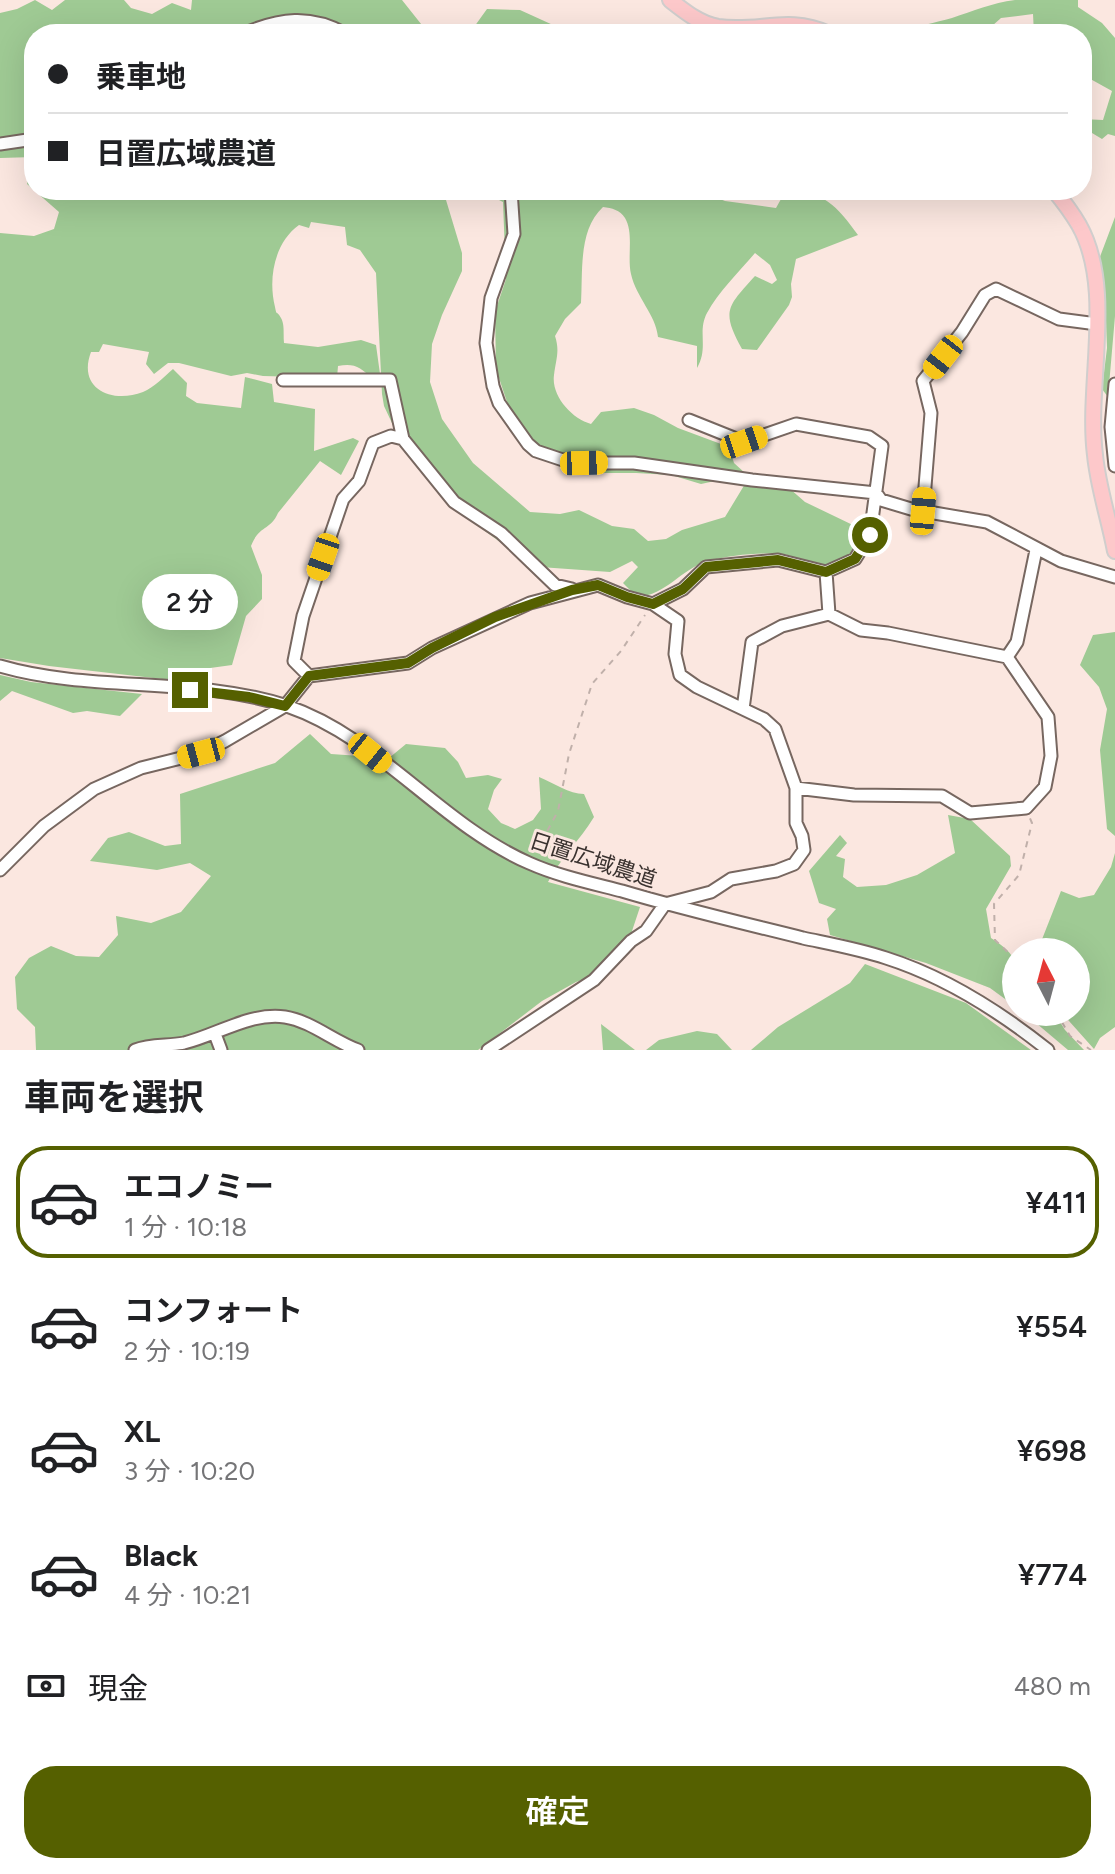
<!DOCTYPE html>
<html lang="ja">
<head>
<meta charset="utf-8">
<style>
	:root { --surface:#fff; --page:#f2f2f2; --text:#202124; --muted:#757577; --line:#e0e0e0; --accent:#556000 }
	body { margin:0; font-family:Figtree,"Noto Sans JP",sans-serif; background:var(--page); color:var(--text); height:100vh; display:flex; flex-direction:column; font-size:30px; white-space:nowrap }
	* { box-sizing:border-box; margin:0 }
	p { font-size:26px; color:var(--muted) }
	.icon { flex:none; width:44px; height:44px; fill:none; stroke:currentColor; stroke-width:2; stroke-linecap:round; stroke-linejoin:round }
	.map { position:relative; height:1050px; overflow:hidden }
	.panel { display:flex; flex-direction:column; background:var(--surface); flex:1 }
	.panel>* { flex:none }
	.banner { position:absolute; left:24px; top:24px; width:1068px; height:176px; border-radius:32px; box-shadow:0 8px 32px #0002; display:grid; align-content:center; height:176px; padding:0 24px; background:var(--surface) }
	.needle { width:52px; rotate:354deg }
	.tools { position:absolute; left:1002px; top:938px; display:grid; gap:16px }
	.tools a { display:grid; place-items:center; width:88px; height:88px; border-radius:50%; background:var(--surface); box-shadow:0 8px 32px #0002; font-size:40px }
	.end { position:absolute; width:36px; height:36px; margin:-18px; border:10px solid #556000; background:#fff; box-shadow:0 0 0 4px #fff }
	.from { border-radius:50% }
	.bubble { position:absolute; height:56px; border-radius:28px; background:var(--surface); box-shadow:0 8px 32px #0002; font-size:26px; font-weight:600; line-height:56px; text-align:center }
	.car { position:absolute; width:24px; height:48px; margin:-24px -12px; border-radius:10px; box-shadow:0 0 6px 2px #0007; background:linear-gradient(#f5c518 24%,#345 0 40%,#f5c518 0 76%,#345 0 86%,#f5c518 0) }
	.banner b { display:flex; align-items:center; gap:28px; height:76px; font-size:30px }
	.banner b+b { border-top:2px solid var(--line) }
	.banner i { width:20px; height:20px; background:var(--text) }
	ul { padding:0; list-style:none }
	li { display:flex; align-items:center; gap:24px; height:112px; margin:0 16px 12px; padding:0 8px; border:4px solid transparent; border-radius:32px }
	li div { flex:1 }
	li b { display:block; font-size:30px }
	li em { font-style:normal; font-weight:600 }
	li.active { border-color:var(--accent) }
	li>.icon { width:72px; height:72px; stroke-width:1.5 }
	h2 { padding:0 24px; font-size:36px; line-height:96px }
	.pay { display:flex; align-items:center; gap:20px; height:88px; padding:0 24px; font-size:30px }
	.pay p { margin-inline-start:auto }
	.button { display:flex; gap:16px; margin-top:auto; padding:16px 24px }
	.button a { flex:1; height:92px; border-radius:32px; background:var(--accent); color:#fff; font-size:32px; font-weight:600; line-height:92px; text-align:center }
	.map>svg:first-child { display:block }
	.forest { fill:#9fca94 }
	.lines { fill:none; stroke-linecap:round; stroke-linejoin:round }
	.minor-casing { stroke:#776760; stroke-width:15 }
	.major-casing { stroke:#d0cecd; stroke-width:18 }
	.path { stroke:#c0b0aa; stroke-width:2; stroke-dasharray:6 6; stroke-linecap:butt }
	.minor { stroke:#fff; stroke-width:11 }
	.major { stroke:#fdc8ca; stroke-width:14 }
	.route { stroke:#556000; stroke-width:10 }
	.labels { text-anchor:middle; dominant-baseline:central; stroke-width:6; stroke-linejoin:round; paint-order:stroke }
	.street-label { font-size:22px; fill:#3a322f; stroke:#fbe7e0 }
</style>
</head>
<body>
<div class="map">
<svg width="1115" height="1050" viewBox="0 0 1115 1050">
	<rect width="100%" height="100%" fill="#fbe7e0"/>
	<path class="forest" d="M35,0L52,10L65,0H124L131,8L152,14L172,3L191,10L192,0H402L429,34H34V190H447L446,200L462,253V271L442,315L432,344L430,382L442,419L473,463L530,512L560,514L579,510L612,526L634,529L648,541L666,539L682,530L725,517L745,484L789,488L805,502L857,527L858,540L854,555C843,559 831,567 818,566C806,564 796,556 783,554C759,552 731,555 708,561C679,570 667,595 637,597L623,583L638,567L632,561L610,572L540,567L518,555L452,507L428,479L405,451L384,406L382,394L376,273L360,250L347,245L345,227L311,222L309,228L299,225C274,243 268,279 275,307C277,317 276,309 281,318C285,325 283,335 284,343L318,347L361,340L376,345L380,374L372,379C361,367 354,363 338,366L337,378L263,376L247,373L231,376L179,363H168L154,374L146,364L149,352L103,344L99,352H91C77,389 112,404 143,392C154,387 164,377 173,369L187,383L186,396L197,403L241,408L245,377L272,384L274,402L315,409L314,451L353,438L359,441L341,475L320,461L278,513C270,531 259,525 251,546L262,575V599L246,616L232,665L203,669L204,674L197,683L49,666L0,658V233L34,236L54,229L59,212L27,184L34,157L0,158V13L17,9Z
		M1015,0H1078V7L1102,23L1115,38V136L1108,134L1102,139L1082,127V119L1103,120L1112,91L1085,76L1082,34H1034L1033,14L1001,18L992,26L995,34H902C917,25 935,23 952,18C973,11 992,3 1015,0Z
		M487,9L520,10L553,25L608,34H469Z
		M495,190H697L725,201L776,208L786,190C823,190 837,206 858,235L796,259L791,284L792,297L789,305L757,350L742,349C721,311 727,307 755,276L772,284L777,280L770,265L755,253C739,272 719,291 707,313C697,332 709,347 697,368V346L658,337C656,315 636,297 631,274C627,257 634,233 625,218C620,210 612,208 603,207C578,230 583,272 581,303L565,319L555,336C560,351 556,359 554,375C551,396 572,419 591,424L601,412L634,408L654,415L678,428L729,447L734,463L745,473L732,483L715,481L701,484L671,475L636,473H577L565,471L556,452L537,445L519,424L507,402L496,369L495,312L506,279L503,202L495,198Z
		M1115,217V316L1108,397L1102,389L1107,348L1105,293L1098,262Z
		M1115,632V836L1107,829L1100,750L1107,709L1099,687L1080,665L1093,635Z
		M0,675L31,682L142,694L120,716L87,711L73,713L12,691L0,701Z
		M310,734L331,754L389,758L406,744L445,748L458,762L466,778L488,775L502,779L494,790L488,809L501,823L515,829L533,820L541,809L539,777C554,783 569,794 584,794L594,817C580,840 560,859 548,882L640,907L628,943L611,970L576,982L542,1001L478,1050H36L35,1027L17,1009L15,977L29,958L51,946L76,956L99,957L118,935L116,916L151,923L181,912L211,876L190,863L157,870L90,861L108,838L129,832L165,846L181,844L180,794L275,763Z
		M948,815L970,819L1010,856L1011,866L986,909L991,938C1025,959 1016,971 1016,1007L990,988L926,963L830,935L827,919L836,909L819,903L809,871L840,835L847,843L836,856L845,859L843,877L857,887L886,885L917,875L955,853Z
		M1115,853V1027L1100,1038L1094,1049L1061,1012H1076V952H1037L1061,891L1079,898L1094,895L1111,867Z
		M865,964L966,1003L1031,1050H751L778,1027L850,983Z
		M1023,1012H1054L1065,1030L1084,1050H1068Z
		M601,1024L635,1050H603Z
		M697,1031L717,1034L732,1050H646L659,1040Z"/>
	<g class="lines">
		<g class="minor-casing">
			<path id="minor" d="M243,34C280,18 310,14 346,34
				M0,144L34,139
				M511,190L514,234L491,298L486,343L493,386L499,403L528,444L536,451L563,460L584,463H634L752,480L876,493L881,500L911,509L987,522L1061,561L1115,577
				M283,380H390L403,439
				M1115,384L1111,427L1115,466
				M923,511L931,413L923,381L962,332L985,295L996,289L1059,319L1097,324
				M826,572L829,614
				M653,604L683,589L706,567L778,560L826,572L855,559L870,535L882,446L869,437L796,424L744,442L689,420
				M1007,657L1017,642L1036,550
				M0,666C93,693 195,676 287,706C380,738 440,824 529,863C558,876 591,883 622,891C682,909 743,923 803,938C831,944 859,949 886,958C946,977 999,1011 1048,1050
				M309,676L294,661L303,616L343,499L359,481L373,443L391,436L403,439L454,502L501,533L555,585L572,589
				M743,709L752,642L782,626L829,614L861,630L888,633L1007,657L1048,717L1051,756L1045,787L1026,808L970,813L942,796L854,795L796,788
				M0,870L44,826L94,789L141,768L201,753L225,741L285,706L309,676L408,663L432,648L530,603L598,585L627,597L653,604L678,621L675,654L680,675L697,687L764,719L775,729L796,788V823L802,836L804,850L794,864L776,871L731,879L711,892L665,904L646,931L631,941L594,980L488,1050
				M215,1034L221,1050
				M135,1050C150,1044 168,1046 184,1043C217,1035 250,1012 285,1017C311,1021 333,1041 358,1050"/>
		</g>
		<g class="major-casing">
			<path id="major" d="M670,0C684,11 700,24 718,27C760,33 787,15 829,34
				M1054,190C1063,201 1072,213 1079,225C1115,289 1086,384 1095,455C1098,487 1109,519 1115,551"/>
		</g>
		<path class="path" d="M536,852L558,811L569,754L592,684L621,651L645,615
			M1016,960L995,940L994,904L1019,875L1032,823L1029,816
			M1056,1012L1070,1036L1091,1050"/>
		<use href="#minor" class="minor"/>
		<use href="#major" class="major"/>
	</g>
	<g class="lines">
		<path class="route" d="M190,690L249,697L285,706L309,676L408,663L432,648L495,617L572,590L598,585L627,597L653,604L683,589L706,567L778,560L826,572L855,559L870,535"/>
	</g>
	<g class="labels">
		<g class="street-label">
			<text transform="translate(593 860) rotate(18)">日置広域農道</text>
		</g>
	</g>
</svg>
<div class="tools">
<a><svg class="needle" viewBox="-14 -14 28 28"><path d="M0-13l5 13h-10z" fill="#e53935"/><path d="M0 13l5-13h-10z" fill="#757577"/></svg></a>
</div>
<i class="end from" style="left:870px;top:535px"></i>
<i class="end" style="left:190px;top:690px"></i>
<div class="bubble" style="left:142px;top:574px;width:96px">2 分</div>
<i class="car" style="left:943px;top:357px;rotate:218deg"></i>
<i class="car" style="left:744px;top:442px;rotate:71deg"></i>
<i class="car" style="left:584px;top:463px;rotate:89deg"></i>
<i class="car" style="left:923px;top:511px;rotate:5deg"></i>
<i class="car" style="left:323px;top:557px;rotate:199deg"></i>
<i class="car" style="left:201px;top:753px;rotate:255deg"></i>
<i class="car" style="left:370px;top:753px;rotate:129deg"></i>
<div class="banner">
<b><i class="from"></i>乗車地</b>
<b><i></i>日置広域農道</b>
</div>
</div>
<section class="panel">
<h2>車両を選択</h2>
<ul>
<li class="active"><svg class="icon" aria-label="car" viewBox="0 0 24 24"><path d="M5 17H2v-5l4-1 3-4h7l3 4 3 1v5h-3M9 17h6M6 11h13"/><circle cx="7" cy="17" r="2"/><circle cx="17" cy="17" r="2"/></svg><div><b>エコノミー</b><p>1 分 · 10:18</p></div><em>¥411</em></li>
<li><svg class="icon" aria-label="car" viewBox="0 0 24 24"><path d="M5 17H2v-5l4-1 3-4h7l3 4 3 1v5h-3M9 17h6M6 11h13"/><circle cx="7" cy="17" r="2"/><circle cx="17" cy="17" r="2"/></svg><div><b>コンフォート</b><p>2 分 · 10:19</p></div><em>¥554</em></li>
<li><svg class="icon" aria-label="car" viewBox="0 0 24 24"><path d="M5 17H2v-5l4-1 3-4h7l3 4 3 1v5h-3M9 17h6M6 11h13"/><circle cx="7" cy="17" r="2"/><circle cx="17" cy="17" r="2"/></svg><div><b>XL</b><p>3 分 · 10:20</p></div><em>¥698</em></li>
<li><svg class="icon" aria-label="car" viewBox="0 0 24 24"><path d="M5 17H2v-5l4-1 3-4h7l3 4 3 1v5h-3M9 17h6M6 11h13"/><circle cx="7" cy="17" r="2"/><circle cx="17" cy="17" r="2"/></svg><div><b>Black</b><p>4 分 · 10:21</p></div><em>¥774</em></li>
</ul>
<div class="pay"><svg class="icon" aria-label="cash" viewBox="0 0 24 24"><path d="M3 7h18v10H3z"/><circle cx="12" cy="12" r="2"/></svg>現金<p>480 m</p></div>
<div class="button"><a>確定</a></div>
</section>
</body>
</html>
